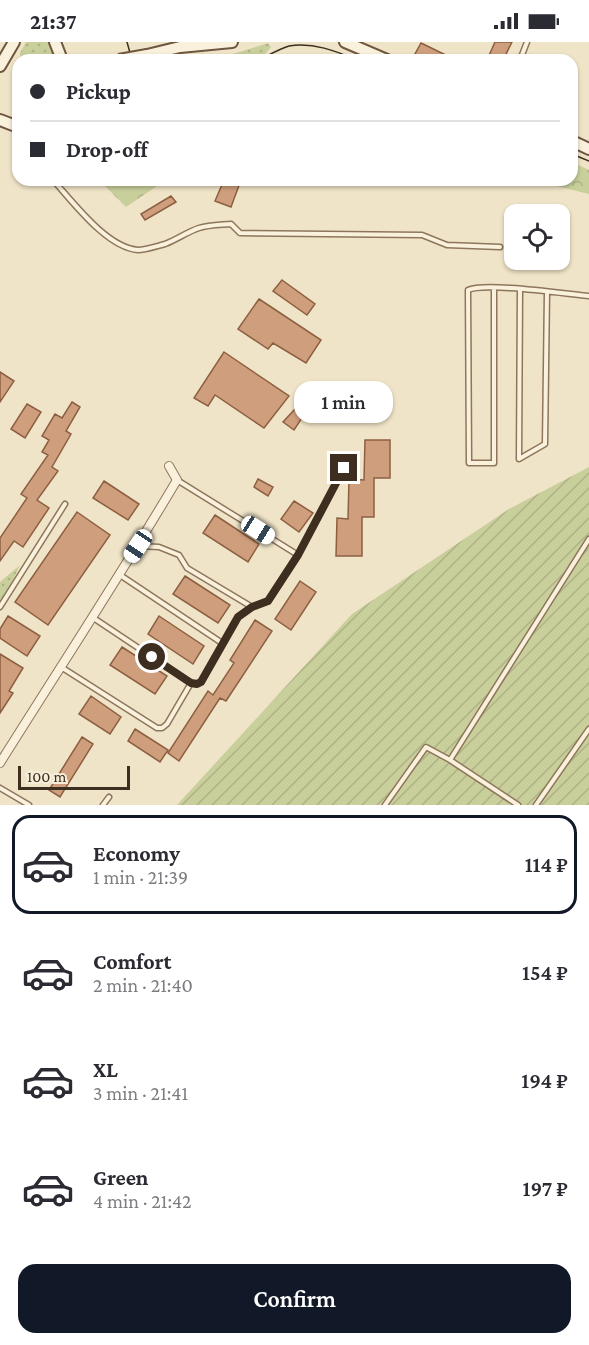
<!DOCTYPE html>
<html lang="en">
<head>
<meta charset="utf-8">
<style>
	:root { --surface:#fff; --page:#f2f2f3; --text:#2b2b33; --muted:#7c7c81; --line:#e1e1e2; --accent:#111827 }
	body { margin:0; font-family:"Crimson Pro",serif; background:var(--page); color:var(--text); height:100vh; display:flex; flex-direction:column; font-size:22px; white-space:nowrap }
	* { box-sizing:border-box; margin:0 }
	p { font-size:20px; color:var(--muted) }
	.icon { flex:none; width:33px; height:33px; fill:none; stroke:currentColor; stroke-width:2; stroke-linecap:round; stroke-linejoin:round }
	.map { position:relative; height:763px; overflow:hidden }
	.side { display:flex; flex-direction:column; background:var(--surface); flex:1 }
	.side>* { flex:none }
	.hud { position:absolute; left:12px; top:12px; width:566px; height:132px; border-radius:18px; box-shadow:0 2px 4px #0004; display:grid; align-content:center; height:132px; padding:0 18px; background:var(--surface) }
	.tools { position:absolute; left:504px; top:162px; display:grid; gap:12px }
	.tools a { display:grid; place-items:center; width:66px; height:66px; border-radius:12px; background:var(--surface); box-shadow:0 2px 4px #0004; font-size:30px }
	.scale { position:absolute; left:18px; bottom:15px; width:112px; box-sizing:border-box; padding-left:6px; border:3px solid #3d2e20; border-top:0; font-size:16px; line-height:21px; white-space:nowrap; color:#3d2e20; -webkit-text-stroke:4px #f7eed8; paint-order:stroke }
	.end { position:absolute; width:27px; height:27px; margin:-14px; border:8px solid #3d2e20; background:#fff; box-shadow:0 0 0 3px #fff }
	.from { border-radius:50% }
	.bubble { position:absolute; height:42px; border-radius:18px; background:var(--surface); box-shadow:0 2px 4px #0004; font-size:20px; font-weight:600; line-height:42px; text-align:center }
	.car { position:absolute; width:18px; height:36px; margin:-18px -9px; border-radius:8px; box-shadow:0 0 4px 2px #0007; background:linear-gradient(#fff 24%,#345 0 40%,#fff 0 76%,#345 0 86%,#fff 0) }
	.hud b { display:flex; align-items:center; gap:21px; height:57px; font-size:22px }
	.hud b+b { border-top:2px solid var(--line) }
	.hud i { width:15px; height:15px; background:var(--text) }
	ul { padding:10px 0 0; list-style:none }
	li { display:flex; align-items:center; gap:18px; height:99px; margin:0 12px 9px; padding:0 6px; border:3px solid transparent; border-radius:18px }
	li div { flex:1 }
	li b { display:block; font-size:22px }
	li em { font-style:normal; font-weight:600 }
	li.on { border-color:var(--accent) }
	li>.icon { width:54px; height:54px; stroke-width:1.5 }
	.primary-button { display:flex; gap:12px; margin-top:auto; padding:12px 18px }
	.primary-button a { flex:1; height:69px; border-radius:18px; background:var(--accent); color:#fff; font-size:24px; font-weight:600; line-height:69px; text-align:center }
	.status { display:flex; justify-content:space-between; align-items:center; height:42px; padding:0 30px; background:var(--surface); direction:ltr }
	.status svg { height:16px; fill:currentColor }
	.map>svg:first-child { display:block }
	.grass { fill:url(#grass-dots) }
	.forest { fill:url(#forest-crowns) }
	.garden { fill:url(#garden-furrows) }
	.building { fill:#cf9f7d; stroke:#8d5f41; stroke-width:1.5 }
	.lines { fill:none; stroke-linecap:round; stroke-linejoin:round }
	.lane-casing { stroke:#8d765c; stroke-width:7 }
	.street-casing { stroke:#8d765c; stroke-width:10 }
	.secondary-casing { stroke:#6f573f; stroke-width:14 }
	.lane { stroke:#faf1dc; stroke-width:4 }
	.street { stroke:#faf1dc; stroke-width:8 }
	.secondary { stroke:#faf1dc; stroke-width:10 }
	.tram { stroke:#3d2e20; stroke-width:1.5 }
	.secondary-bridge-casing { stroke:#6f573f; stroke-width:14; stroke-linecap:butt }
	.secondary-bridge { stroke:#faf1dc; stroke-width:10 }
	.route { stroke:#3d2e20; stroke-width:8 }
</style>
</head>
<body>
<div class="status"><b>21:37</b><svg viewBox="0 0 49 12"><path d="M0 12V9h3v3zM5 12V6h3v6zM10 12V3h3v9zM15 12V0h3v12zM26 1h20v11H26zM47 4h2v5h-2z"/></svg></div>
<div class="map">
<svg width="589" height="763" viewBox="0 0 589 763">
	<defs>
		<pattern id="grass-dots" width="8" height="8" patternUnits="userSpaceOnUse" patternTransform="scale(1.5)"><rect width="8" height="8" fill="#c9cf9b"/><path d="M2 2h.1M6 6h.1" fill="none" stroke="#aeb285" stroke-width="1.8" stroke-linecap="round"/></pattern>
		<pattern id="forest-crowns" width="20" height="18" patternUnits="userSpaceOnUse" patternTransform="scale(1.5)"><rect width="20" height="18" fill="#c9cf9b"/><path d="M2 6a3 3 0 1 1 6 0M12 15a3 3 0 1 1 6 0" fill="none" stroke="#aeb285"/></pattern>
		<pattern id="garden-furrows" width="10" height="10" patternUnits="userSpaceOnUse" patternTransform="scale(1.5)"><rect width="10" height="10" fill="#c9cf9b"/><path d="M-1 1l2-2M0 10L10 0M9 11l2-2" fill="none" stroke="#aeb285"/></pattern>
	</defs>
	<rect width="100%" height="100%" fill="#f0e4c8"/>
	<path class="grass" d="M26,0H48L53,6L59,18H20V11Z
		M268,1L271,5L266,11L253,18H197V15L202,11L209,16H220Z
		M20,523L5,555L0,561V540Z"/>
	<path class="forest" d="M572,120L589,128V152L531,138H572Z
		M115,138H166L126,165L105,144Z"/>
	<path class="garden" d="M589,425V763H177L352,572L509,467Z"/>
	<path class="building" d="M495,0H512L503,18H487Z
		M421,1L456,18H428L415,12Z
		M224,138H241L231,165L215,159Z
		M171,154L176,160L145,178L141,172Z
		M282,238L315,262L307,273L273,249Z
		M259,257L321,298L306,321L273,301L268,307L238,287Z
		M224,310L289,354L264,386L215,353L208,364L194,356Z
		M0,330L14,339L0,360Z
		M72,360L80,365L66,389L71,392L52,425L58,429L37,458L49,466L23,505L14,499L0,519V496L27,456L21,452L48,413L42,410L49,398L42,394L55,372L62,376Z
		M27,362L41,370L25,396L11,387Z
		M295,367L304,373L294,388L283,380Z
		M365,398H390V436H374V475H362V514H336L337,476L348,477L349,437L364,438Z
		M258,437L273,445L268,454L254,445Z
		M104,439L139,462L128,478L93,456Z
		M294,459L313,471L299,490L281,477Z
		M77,470L110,493L48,583L15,560Z
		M215,473L259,502L248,520L203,491Z
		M185,534L230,563L218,581L173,552Z
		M300,539L316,550L291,588L275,577Z
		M8,574L40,594L27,614L0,596V587Z
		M159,574L204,604L193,622L148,592Z
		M255,578L272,589L226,659L220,656L179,719L168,711L208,649L213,653L234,621L230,618Z
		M122,605L167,634L155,652L110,623Z
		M0,612L23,626L9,649L13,651L0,671Z
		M91,654L121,675L110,692L79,672Z
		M135,687L168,708L160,720L128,699Z
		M82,695L93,702L60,755L49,748Z"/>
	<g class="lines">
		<g class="lane-casing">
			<path id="lane" d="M520,18L527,0
				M53,138C73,160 107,206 138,208C145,208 157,204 165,202C176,198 187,190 199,186C209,183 220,183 231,182L240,191L422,193L447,203L500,205
				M494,246V421H469L468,248C485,240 566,252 589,254
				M520,247L519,417L545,402L547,250
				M177,438L298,513L344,426
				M138,504L159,505L179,513L187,526L252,565
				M120,533L222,601
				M0,565L65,462
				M92,575L191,641
				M61,625L157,686H162L167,682L191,641L197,642L201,640L238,575L252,565L268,559L298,513
				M450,718L589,497
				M0,746L29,763
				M103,763L109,755
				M385,763L426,705L450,718L518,763
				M536,763L589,687"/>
		</g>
		<g class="street-casing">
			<path id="street" d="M0,721C59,627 120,534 177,438L169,424"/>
		</g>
		<g class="secondary-casing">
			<path id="secondary" d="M55,0L62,18
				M345,0L387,18
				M147,13L180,5L232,0
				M0,24L14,0
				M0,78L13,83L18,82
				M572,99L589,107"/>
		</g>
		<use href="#lane" class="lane"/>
		<use href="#street" class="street"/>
		<use href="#secondary" class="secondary"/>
		<path class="tram" d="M127,0L132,18
			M259,18C269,13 279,7 289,4C313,0 336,9 357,18
			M572,112L589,119"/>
		<g class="secondary-bridge-casing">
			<path id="secondary-bridge" d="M119,18L147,13"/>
		</g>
		<use href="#secondary-bridge" class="secondary-bridge"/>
	</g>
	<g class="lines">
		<path class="route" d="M152,615L191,641L197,642L201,640L238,575L252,565L268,559L298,513L344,426"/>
	</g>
</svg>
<div class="tools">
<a><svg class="icon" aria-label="locate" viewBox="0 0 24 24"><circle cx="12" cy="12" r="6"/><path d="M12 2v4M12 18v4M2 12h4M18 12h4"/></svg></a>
</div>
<div class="scale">100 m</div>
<i class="end from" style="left:152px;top:615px"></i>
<i class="end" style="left:344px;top:426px"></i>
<div class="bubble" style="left:294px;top:339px;width:99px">1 min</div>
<i class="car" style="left:258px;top:488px;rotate:122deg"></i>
<i class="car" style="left:138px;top:504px;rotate:214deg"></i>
<div class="hud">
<b><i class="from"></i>Pickup</b>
<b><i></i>Drop-off</b>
</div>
</div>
<section class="side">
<ul>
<li class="on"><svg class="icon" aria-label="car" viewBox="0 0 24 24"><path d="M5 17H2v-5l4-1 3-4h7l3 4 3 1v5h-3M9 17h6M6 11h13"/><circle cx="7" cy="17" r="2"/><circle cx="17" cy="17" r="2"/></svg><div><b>Economy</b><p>1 min · 21:39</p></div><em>114 ₽</em></li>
<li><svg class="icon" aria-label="car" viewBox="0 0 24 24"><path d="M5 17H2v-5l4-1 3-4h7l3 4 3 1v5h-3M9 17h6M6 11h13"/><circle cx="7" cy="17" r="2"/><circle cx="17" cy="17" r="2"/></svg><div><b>Comfort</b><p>2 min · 21:40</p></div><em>154 ₽</em></li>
<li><svg class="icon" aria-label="car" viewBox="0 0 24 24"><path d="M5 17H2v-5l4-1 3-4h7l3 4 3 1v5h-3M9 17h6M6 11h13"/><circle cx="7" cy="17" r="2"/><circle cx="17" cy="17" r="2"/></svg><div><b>XL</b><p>3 min · 21:41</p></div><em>194 ₽</em></li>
<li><svg class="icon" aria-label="car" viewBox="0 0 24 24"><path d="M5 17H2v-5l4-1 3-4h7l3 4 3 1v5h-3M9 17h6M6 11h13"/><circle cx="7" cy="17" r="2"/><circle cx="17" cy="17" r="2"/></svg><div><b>Green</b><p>4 min · 21:42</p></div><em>197 ₽</em></li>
</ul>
<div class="primary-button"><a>Confirm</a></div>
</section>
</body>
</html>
